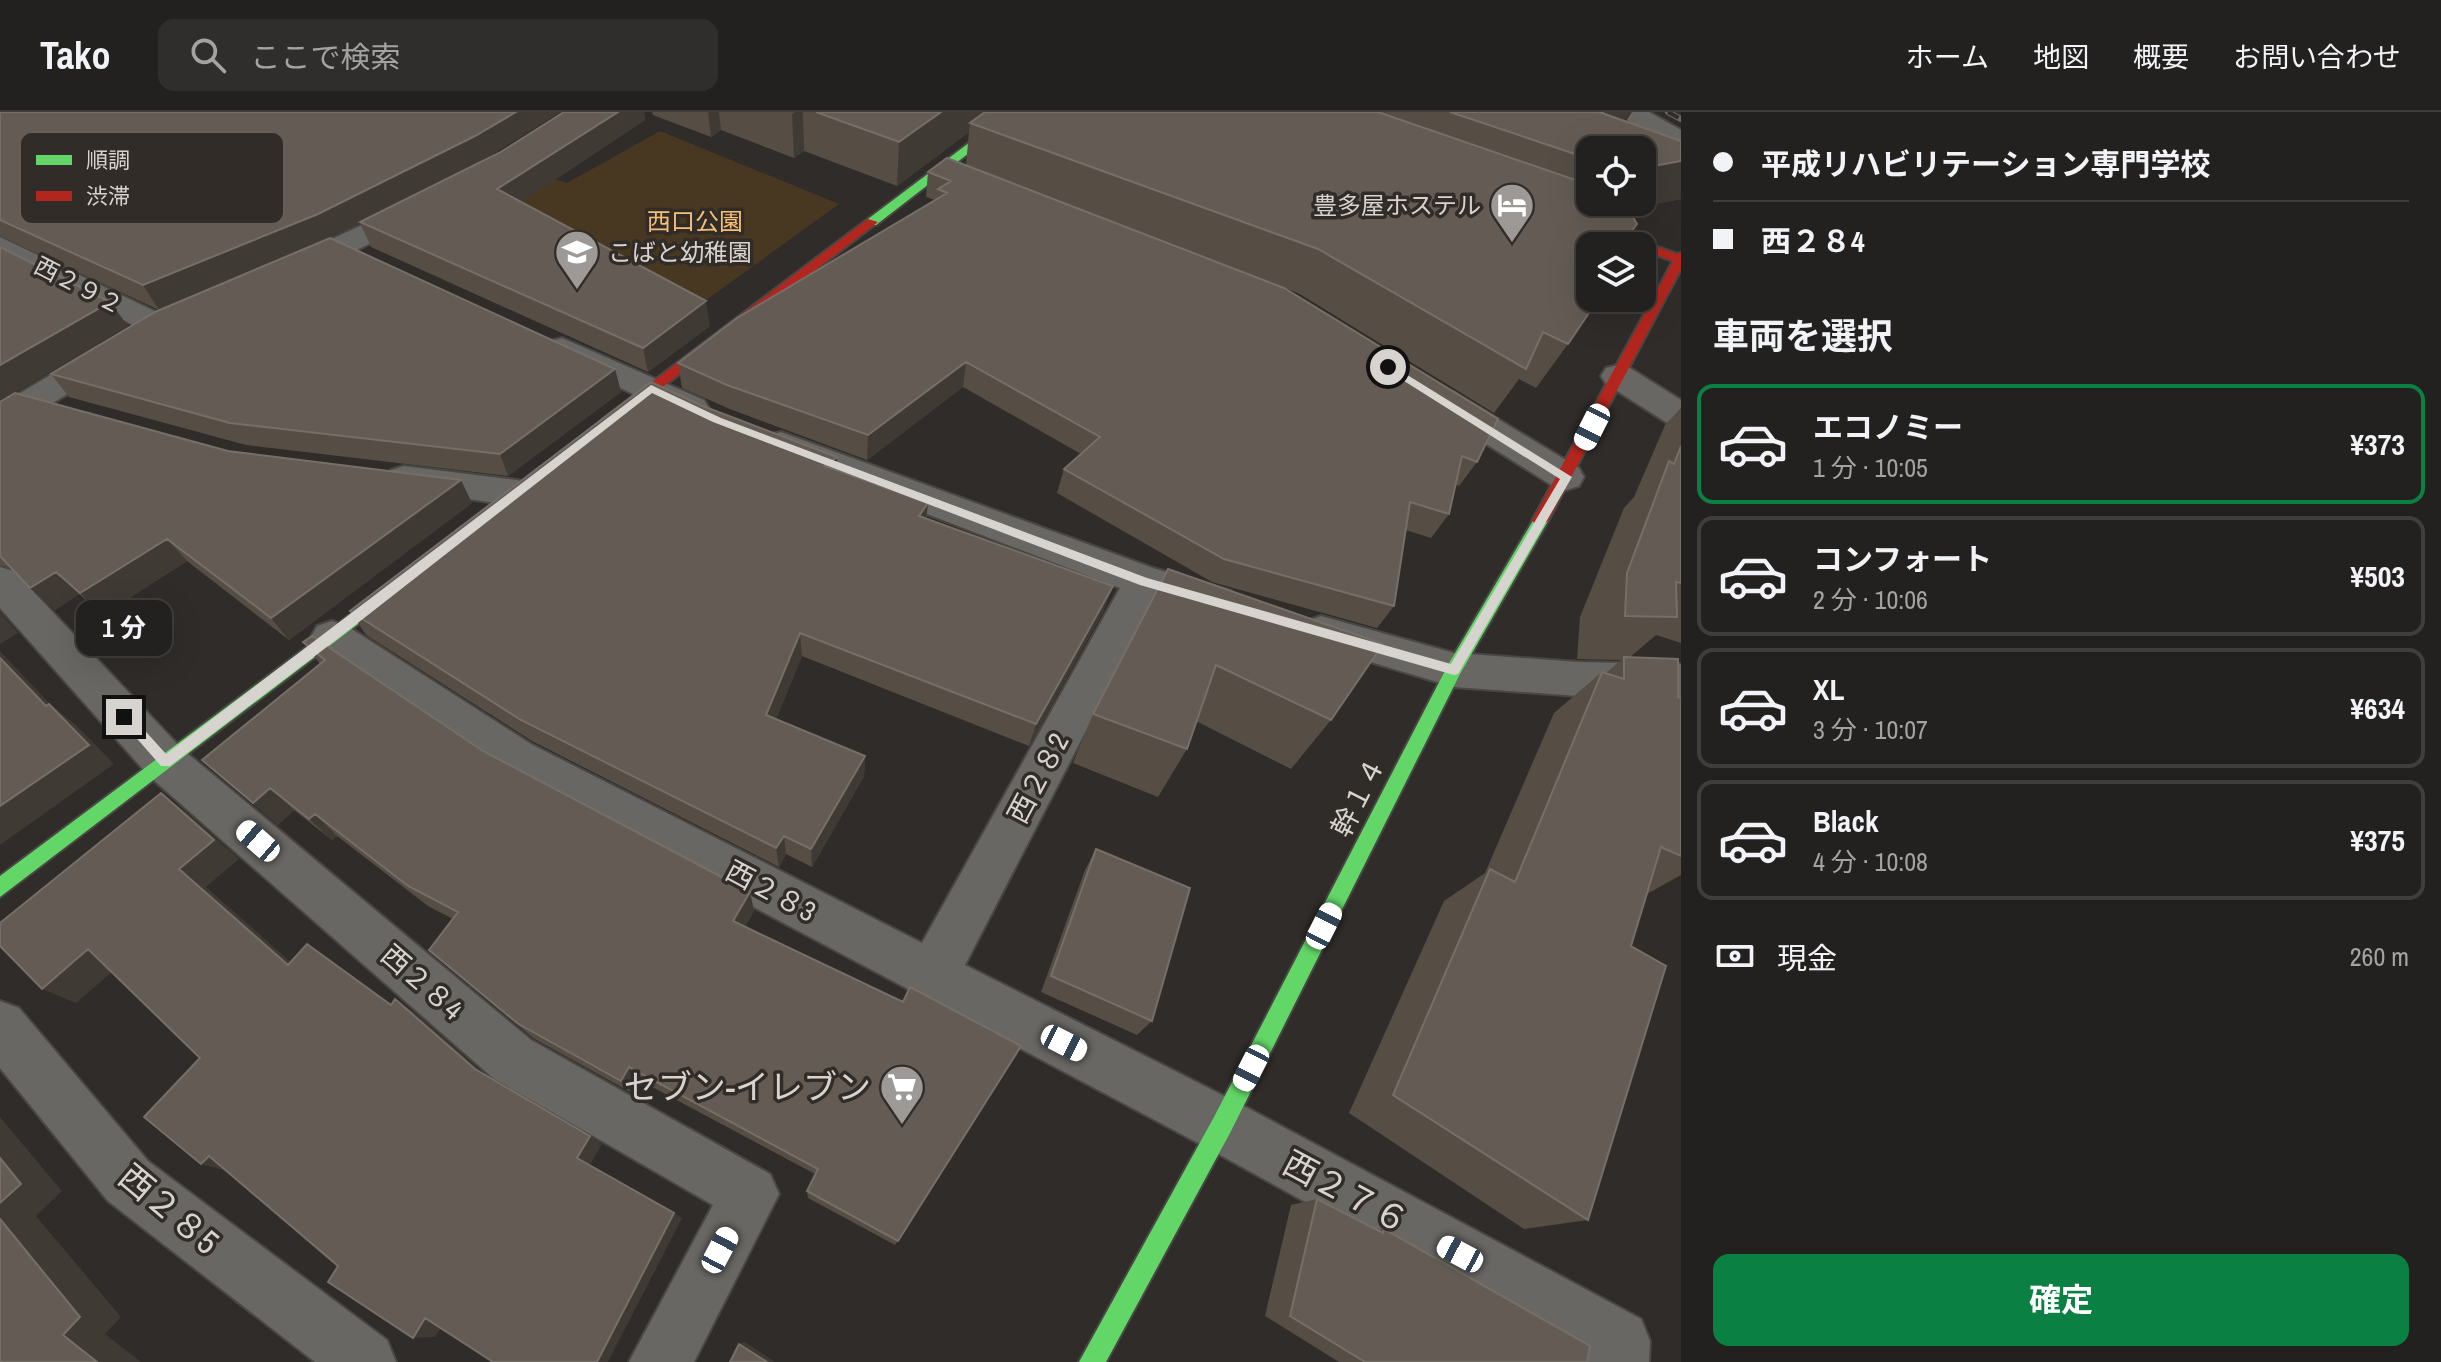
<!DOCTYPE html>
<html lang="ja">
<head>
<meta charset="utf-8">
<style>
	:root { --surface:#23211f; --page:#2f2e2c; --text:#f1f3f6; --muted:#a3a3a4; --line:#403e3d; --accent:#0b8043 }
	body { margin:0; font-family:"Archivo Narrow","Noto Sans JP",sans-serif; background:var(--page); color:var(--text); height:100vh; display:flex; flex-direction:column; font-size:30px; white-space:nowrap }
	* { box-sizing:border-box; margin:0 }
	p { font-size:26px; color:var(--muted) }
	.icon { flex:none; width:44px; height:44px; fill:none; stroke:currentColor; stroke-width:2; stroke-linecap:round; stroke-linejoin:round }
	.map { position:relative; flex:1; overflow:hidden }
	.side { display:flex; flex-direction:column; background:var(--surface); width:760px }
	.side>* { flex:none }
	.hud { display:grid; align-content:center; height:176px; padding:0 32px; background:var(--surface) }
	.fabs { position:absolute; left:1576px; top:24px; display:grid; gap:16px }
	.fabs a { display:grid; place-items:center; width:80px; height:80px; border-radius:16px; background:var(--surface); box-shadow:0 8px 32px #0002,0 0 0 2px var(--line); font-size:40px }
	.end { position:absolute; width:36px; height:36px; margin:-18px; border:10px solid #d7d4d0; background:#111; box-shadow:0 0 0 4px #111 }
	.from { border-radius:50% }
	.bubble { position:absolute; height:56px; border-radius:16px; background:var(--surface); box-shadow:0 8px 32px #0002,0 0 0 2px var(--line); font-size:26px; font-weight:700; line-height:56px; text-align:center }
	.car { position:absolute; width:24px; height:48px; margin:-24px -12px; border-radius:10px; box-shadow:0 0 6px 2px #0007; background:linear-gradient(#fff 24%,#345 0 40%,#fff 0 76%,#345 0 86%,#fff 0) }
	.hud b { display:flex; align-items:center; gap:28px; height:76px; font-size:30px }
	.hud b+b { border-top:2px solid var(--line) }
	.hud i { width:20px; height:20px; background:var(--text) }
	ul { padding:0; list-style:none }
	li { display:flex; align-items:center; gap:24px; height:120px; margin:0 16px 12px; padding:0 16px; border:4px solid var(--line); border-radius:16px }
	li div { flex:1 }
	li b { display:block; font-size:30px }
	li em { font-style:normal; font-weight:700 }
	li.active { border-color:var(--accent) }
	li>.icon { width:72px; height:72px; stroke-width:1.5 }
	h2 { padding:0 32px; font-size:36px; line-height:96px }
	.pay { display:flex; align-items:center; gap:20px; height:88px; padding:0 32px; font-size:30px }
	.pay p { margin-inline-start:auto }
	.action { display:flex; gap:16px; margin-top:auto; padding:16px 32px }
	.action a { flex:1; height:92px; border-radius:16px; background:var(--accent); color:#fff; font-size:32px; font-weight:700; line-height:92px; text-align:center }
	header { display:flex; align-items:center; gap:48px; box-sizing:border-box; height:112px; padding:0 40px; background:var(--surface); border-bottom:2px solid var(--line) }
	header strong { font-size:38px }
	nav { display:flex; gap:44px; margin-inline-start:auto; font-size:28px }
	.search { width:560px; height:72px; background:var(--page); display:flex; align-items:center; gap:20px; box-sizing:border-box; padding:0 28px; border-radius:16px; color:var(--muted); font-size:30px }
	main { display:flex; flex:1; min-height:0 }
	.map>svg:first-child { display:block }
	.green { fill:#493821 }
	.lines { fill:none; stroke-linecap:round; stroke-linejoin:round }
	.street-casing { stroke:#494744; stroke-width:4 }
	.fast-casing { stroke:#494744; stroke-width:4 }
	.jam-casing { stroke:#494744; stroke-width:4 }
	.street { fill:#696764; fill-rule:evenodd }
	.fast { fill:#63d668; fill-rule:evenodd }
	.jam { fill:#b3261e; fill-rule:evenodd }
	.rail-casing { stroke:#6a6865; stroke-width:6 }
	.rail { stroke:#312c27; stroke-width:4; stroke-dasharray:12; stroke-linecap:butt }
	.wall { fill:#564e45; fill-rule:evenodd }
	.shaded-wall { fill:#403a34 }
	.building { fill:#645c54; stroke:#766f68; stroke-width:2 }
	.route { fill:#d7d4d0 }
	.labels { text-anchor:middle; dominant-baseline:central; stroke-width:7; stroke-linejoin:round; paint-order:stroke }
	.far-poi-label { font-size:24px; fill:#d7d4d0; stroke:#312c27; text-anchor:end }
	.far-park-label { font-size:24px; fill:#f6bf77; stroke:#312c27 }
	.far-street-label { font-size:24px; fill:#d7d4d0; stroke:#312c27 }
	.street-label { font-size:28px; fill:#d7d4d0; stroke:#312c27 }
	.near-poi-label { font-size:34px; fill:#d7d4d0; stroke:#312c27; text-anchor:end }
	.near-street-label { font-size:34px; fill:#d7d4d0; stroke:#312c27 }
	.key { fill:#312c27; stroke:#635e5a; stroke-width:2 }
	.key-label { font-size:22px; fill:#d7d4d0 }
</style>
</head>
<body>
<header>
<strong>Tako</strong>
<div class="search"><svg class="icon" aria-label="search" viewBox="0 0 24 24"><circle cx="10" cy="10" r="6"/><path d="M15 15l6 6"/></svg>ここで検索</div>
<nav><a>ホーム</a><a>地図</a><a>概要</a><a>お問い合わせ</a></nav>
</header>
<main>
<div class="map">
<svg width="1681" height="1250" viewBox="0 0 1681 1250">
	<rect width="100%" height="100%" fill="#2f2c29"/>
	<path class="green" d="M660,19L839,92L702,191L480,85L527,58L567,71Z"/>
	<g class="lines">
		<g class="street-casing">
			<path id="street" d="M1617,0H1649L1681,18V37L1621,5Z
				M418,87L428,90L432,96L428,102L351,141L289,167L278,164L274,158L278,152Z
				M0,125L169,206L174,213L169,220L158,223L147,220L0,146Z
				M562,226L704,288L709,296L704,304L692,307L680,304L550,243L546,236L550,229Z
				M111,231L123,234L127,241L123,248L12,316L0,320V293L99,234Z
				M1618,253L1630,256L1681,288V315L1669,312L1606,272L1601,264L1606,256Z
				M1441,277L1453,280L1579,356L1584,365L1579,374L1566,378L1553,374L1429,296L1424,288L1429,280Z
				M781,320L1153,456L1231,479L1237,490L1231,501L1217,505L1154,487L965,853L1242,993L1641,1207L1650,1229L1649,1250H1587V1245L1202,1033L499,660L317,536L311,525L317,514L332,509L347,514L531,632L922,831L1120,476L768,341L763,332L768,323Z
				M404,354L517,368L530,372L535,381L530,390L517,394L391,376L386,367L391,358Z
				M0,455L14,459L181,636L531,928L770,1062L779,1082L694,1250H629L713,1093L493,966L149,664L0,496Z
				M1321,504L1454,541L1578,550L1681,552V586L1578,584L1454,575L1307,531L1301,520L1307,509Z
				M0,889L19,896L148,1049L387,1228L396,1250H315L108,1089L0,956Z"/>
		</g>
		<g class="fast-casing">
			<path id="fast" d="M1010,0H1022L876,113H868V107Z
				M1540,403L1548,409L1460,562L1230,1021L1106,1250H1079L1214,1005L1448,553L1535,405Z
				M402,464L410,470L408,474L0,785V764Z"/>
		</g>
		<g class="jam-casing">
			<path id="jam" d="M1564,105H1572L1677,142L1681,141V157L1548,409L1540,415L1532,409L1673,149L1642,138V134H1631L1564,109Z
				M868,107L878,110L613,313H603V307Z"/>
		</g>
		<use href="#street" class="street"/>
		<use href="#fast" class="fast"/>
		<use href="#jam" class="jam"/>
		<g class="rail-casing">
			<path id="rail" d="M1668,0L1681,7"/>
		</g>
		<use href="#rail" class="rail"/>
	</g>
	<path class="wall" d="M0,0H560L483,48L381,100L499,41L564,0H644L645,8L521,90L710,214L648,260L371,135L360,111L330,126L159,198L0,124Z
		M652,0H1632L1626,9L1681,29V87L1628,97L1590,134L1568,232L1536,276L1519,267L1494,301L1298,181L1285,176L1477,350L1459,374L1455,372L1449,402L1431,426L1406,418L1394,494L1377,516L1212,470L1057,381L1064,357L1081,342L963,275L867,348L730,297L682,276L678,251L935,88L926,85L928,60L966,53L969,20L897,74L804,39L794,46L721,18L711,25L653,3ZM1590,38H1642V90H1590Z
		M615,257L621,280L508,364L246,333L69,285L51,262Z
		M0,290L228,339L472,391L289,528L187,449L103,503L79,482L55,498L12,456L0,453Z
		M700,293L837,345V358L928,391L926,407L1104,498L1029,634L802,544L776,607L865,644L864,664L812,755L786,742L779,755L532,629L366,523L350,499Z
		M1681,296V531L1656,523L1629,546L1681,586V763L1647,782L1631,834L1588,1108L1524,1117L1349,1001L1444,789L1485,761L1554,601L1602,560L1606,561L1621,548L1577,547L1580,505L1624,396L1634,385L1665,313Z
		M1168,457L1331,608L1291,657L1196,609L1187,637L1158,685L1073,651L1093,602Z
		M303,530L483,639L750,780L754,799L745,815L903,890L1021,934L895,1133L808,1086L807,1079L815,1062L639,968L632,981L533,926L429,838L453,807L428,794L337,724L332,728L294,698L278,713L202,648L320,552Z
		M1096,737L1152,909L1137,923L1041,880L1085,758Z
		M1317,1087L1377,1118L1384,1117L1587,1250H1339L1265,1204L1291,1093Z"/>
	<path class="shaded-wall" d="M516,0H560L483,48L330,126L159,198L143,173Z
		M618,0H644L645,8L504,102L497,77Z
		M708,0H719L721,18L711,25Z
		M795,0H803L804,39L794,46L792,2Z
		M941,0H996L970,11L969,20L897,74L899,30Z
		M1604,0H1632L1618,22L1578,43Z
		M1681,49V87L1595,103L1604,90H1642V56Z
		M706,189L710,214L648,260L643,236Z
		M110,190L128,214L0,290V253Z
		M966,250L963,275L867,348L868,323Z
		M615,257L621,280L508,364L500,342Z
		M837,345V370L825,354Z
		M461,368L472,391L289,528L271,506Z
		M928,391L925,416L919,404Z
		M167,427L187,449L103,503L80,481Z
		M56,460L79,482L55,498L30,476Z
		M1113,474L1104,498L1029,634L1036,612Z
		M0,500L18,521L0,532Z
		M800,521L802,544L769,624L766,603Z
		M0,539L53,595L75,612L114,652L0,733V694L46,594L0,546Z
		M865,644L864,664L812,755L811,737Z
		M270,676L294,698L278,713L253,691Z
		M161,681L187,701L239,747L206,775L311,868L288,853L179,757Z
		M315,702L337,724L332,728L309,707Z
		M784,724L786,742L779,755L776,736Z
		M750,780L754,799L738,827L733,809Z
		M88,837L120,853L76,891L42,877Z
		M395,887L415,901L492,969L475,957Z
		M629,955L639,968L632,981L621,969Z
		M0,1005L62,1079L36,1104L121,1205L105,1222L141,1250H97L63,1223L0,1107Z
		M590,1024L602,1032L590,1053L577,1046Z
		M209,1044L232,1060L201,1052Z
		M674,1101L682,1106L608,1250H597Z
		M425,1206H447L435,1225L413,1226Z
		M745,1230L775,1250H767L739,1232Z"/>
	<path class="building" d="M0,0H516L475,24L318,102L143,173L0,108Z
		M564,0H618L497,77L706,189L643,236L360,110L499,41Z
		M816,0H941L899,30Z
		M985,0H1378L1590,73V90H1624L1637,112L1621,134H1590V186H1599L1568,232L1543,220L1526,257L1318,137L970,11Z
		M1450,0H1604L1602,1L1681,29V49L1642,56V38H1590V47Z
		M947,46L1284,176L1498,307L1477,350L1462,344L1449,402L1410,390L1394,494L1224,447L1064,357L1100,325L966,250L868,323L727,273L678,251L737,206L947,81L938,77L951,69L928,60Z
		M330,126L615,257L500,342L230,311L51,262L155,200Z
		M0,135L110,190L0,253Z
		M651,270L700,293L837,345L825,354L928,391L919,404L1113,474L1036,612L800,521L766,603L865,644L811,737L784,724L776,736L521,608L350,499Z
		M15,281L228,339L461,368L271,506L167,427L80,481L56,460L30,476L0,444V290Z
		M1681,334V471L1676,470L1677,505L1625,504L1627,461L1669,349L1674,352Z
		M1168,457L1383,532L1331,608L1216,553L1187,637L1093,602Z
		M312,524L483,639L750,780L733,809L903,890L910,875L1021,934L898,1129L807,1079L818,1057L629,955L621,969L517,911L429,838L458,800L408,774L315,702L309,707L270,676L253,691L202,648L325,548L303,530Z
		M1624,545L1678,547V585L1681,586V744L1661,735L1631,834L1666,854L1588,1108L1393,983L1490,757L1515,770L1602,560L1624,567Z
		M0,546L46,594L49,592L89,633L0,694Z
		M161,681L214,728L179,757L288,853L307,832L391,893L395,887L475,957L590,1024L577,1046L674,1101L597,1250H493L425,1206L413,1226L328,1170L338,1154L209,1044L201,1052L144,1005L200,946L88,837L42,877L0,834V811Z
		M1096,737L1190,776L1152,909L1051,864Z
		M0,1046L21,1072L0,1091Z
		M1317,1087L1383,1121L1384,1117L1590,1234L1587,1250H1365L1290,1204Z
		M0,1107L80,1205L63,1223L97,1250H0Z
		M739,1232L767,1250H730Z"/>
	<path class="route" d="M1388,251L1572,365L1458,562L1454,563L1140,473L713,310L652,281L336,528L170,654H161L118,605L124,599L129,601L166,642L651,273L721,306L1147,466L1451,552L1560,367L1385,257V252Z"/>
	<defs>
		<g id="hotel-pin" transform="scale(2.3)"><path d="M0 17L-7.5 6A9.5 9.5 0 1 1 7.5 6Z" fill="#9c9996" stroke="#312c27"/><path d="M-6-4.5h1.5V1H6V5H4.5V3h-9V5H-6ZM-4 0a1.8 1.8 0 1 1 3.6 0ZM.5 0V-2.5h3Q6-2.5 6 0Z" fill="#fff"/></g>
		<g id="school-pin" transform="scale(2.3)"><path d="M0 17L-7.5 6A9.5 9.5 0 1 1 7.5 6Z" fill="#9c9996" stroke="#312c27"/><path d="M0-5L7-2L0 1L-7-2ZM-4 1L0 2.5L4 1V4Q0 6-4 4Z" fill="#fff"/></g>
		<g id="supermarket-pin" transform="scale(2.3)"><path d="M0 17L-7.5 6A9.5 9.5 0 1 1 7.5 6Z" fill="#9c9996" stroke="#312c27"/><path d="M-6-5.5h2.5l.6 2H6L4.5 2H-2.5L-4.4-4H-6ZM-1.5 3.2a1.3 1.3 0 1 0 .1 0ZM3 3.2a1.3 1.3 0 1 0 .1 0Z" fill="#fff"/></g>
	</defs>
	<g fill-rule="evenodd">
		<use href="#hotel-pin" x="1512" y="93"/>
		<use href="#school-pin" x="577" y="140"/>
		<use href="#supermarket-pin" x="902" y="975"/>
	</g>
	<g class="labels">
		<g class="far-poi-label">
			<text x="1481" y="93">豊多屋ホステル</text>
			<text x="608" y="140" text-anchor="start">こばと幼稚園</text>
		</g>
		<g class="far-park-label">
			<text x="695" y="109">西口公園</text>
		</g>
		<g class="far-street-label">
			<text transform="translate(79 173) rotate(27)">西２９２</text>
		</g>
		<g class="street-label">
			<text transform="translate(1038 666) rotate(-62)">西２８2</text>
			<text transform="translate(1358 685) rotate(-63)">幹１４</text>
			<text transform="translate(771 779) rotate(28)">西２８3</text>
			<text transform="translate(422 870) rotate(41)">西２８4</text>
		</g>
		<g class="near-poi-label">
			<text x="871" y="975">セブン-イレブン</text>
		</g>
		<g class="near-street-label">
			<text transform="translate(1346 1080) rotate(28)">西２７６</text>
			<text transform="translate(169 1097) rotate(40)">西２８5</text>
		</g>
	</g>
	<rect x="20" y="20" width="264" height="92" rx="12" class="key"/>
	<rect x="36" y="43" width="36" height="10" fill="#63d668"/>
	<rect x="36" y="79" width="36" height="10" fill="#b3261e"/>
	<g class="key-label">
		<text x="86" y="56">順調</text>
		<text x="86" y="92">渋滞</text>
	</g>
</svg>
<div class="fabs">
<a><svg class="icon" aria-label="locate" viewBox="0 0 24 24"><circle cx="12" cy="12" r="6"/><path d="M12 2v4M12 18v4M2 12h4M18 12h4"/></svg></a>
<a><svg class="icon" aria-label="layers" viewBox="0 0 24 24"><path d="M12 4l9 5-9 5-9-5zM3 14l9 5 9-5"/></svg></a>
</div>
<i class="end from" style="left:1388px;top:255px"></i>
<i class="end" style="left:124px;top:605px"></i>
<div class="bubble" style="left:76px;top:488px;width:96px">1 分</div>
<i class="car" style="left:1592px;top:315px;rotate:207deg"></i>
<i class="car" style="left:258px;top:729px;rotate:311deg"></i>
<i class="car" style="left:1324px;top:814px;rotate:27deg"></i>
<i class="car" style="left:1064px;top:931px;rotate:117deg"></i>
<i class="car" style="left:1251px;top:956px;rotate:207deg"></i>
<i class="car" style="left:720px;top:1138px;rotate:28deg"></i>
<i class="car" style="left:1460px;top:1142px;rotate:298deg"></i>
</div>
<section class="side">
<div class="hud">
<b><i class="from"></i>平成リハビリテーション専門学校</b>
<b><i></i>西２８4</b>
</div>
<h2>車両を選択</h2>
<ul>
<li class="active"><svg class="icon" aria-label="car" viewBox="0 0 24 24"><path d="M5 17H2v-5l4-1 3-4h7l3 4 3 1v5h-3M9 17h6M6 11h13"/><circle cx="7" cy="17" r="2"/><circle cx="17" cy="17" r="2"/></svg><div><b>エコノミー</b><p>1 分 · 10:05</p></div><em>¥373</em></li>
<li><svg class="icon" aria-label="car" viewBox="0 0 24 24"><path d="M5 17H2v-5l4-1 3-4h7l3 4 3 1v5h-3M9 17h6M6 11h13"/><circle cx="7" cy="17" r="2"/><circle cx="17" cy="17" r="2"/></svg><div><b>コンフォート</b><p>2 分 · 10:06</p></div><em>¥503</em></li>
<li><svg class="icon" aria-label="car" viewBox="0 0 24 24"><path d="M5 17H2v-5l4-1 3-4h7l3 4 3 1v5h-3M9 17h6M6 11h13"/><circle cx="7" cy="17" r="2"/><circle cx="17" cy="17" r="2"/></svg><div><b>XL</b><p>3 分 · 10:07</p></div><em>¥634</em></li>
<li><svg class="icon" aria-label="car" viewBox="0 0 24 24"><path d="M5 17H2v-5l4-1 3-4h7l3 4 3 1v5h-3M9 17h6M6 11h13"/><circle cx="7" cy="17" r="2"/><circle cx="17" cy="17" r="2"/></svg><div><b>Black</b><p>4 分 · 10:08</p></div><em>¥375</em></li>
</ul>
<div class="pay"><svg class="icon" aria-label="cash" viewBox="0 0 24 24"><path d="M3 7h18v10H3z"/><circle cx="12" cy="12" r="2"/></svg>現金<p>260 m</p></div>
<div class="action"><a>確定</a></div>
</section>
</main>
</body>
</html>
